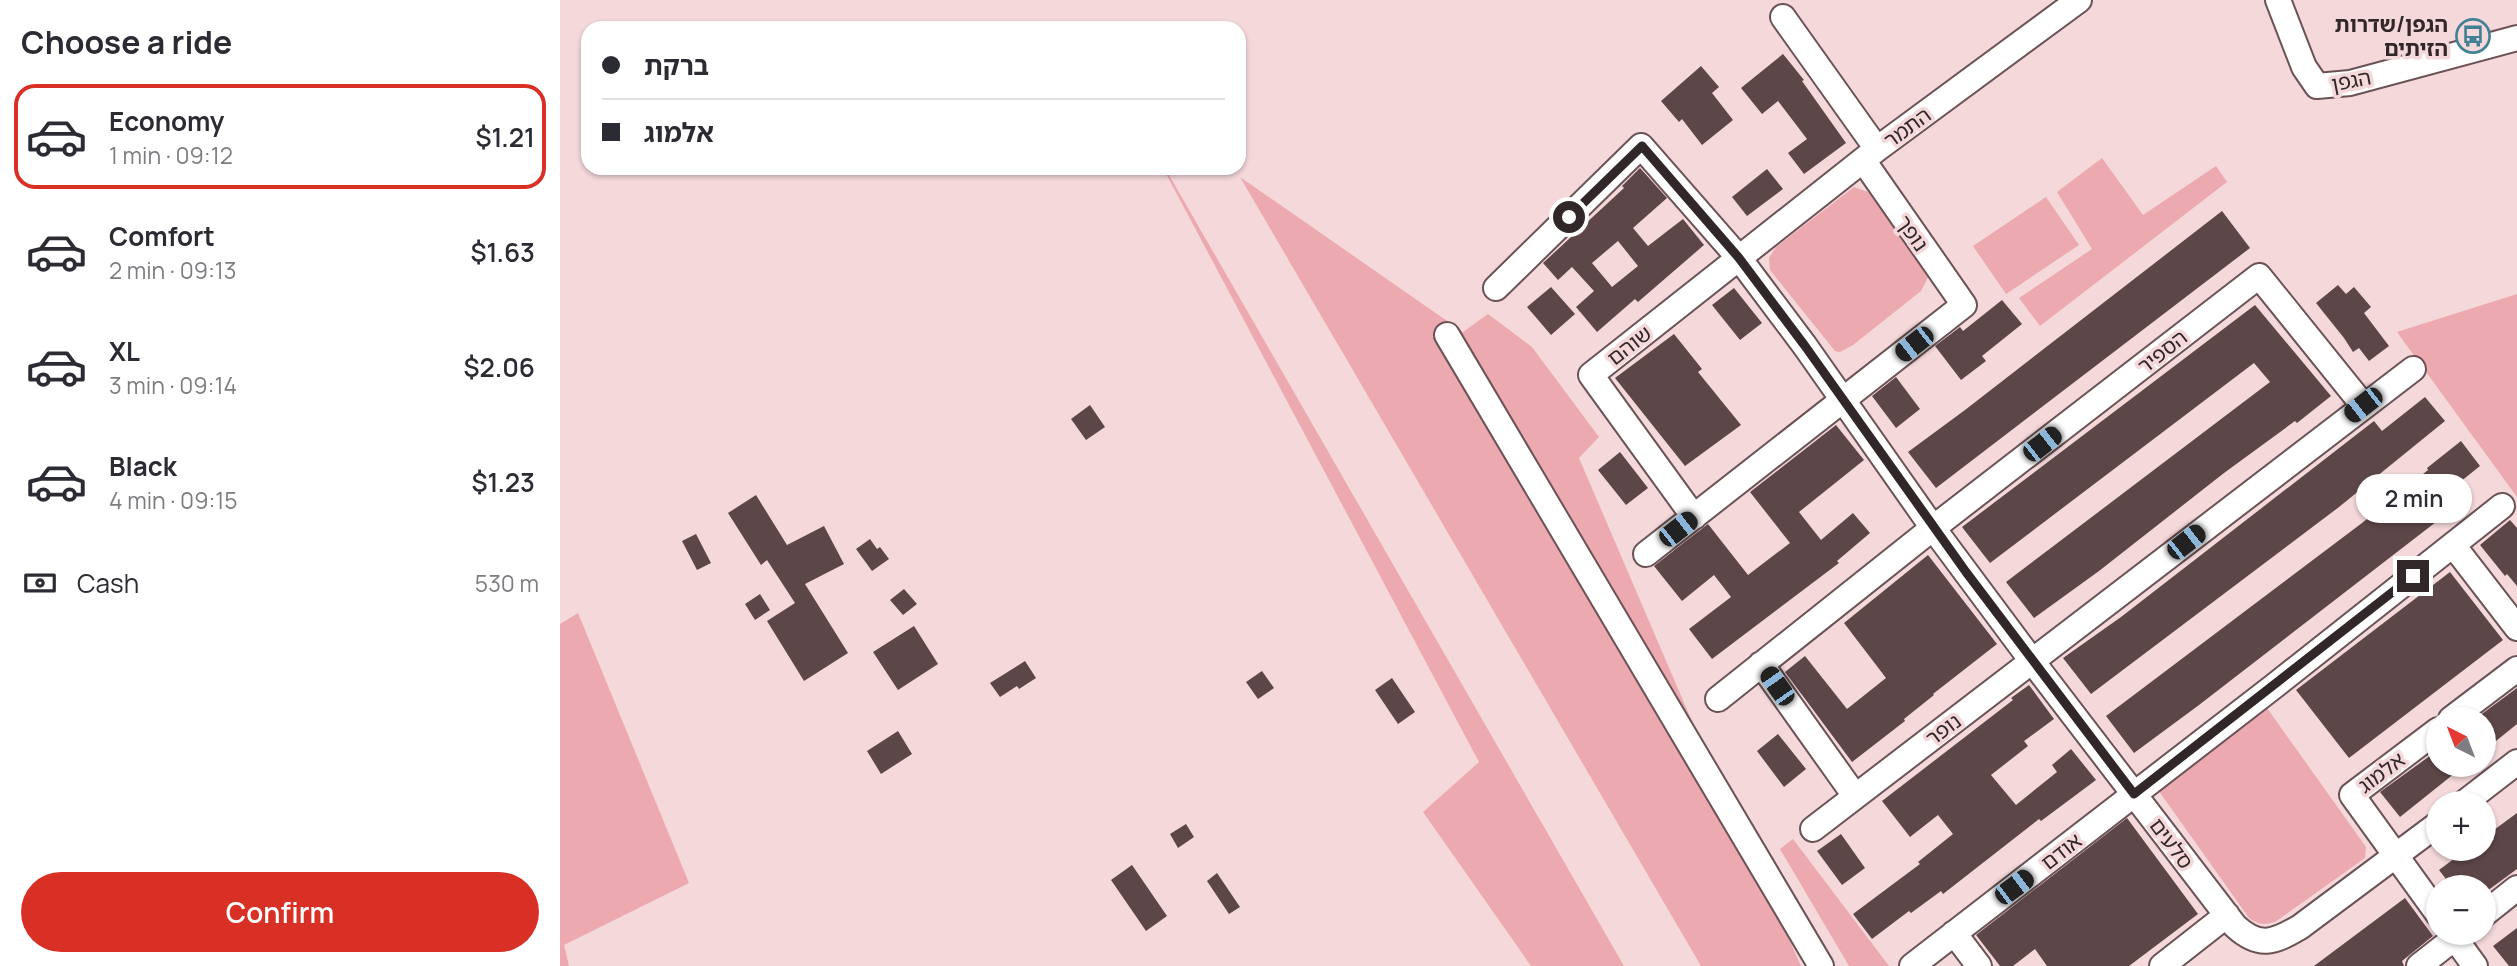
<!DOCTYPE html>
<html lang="en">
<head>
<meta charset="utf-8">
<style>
	:root { --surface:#fff; --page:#f2f2f3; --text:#2b2b33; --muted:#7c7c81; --line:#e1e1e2; --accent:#d93025 }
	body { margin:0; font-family:Manrope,"Noto Sans Hebrew",sans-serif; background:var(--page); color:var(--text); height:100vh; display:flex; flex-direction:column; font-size:26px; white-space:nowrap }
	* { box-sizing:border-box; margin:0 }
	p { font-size:23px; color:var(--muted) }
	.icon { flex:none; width:38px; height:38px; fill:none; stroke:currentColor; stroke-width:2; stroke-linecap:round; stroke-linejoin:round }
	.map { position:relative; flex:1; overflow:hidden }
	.sheet { display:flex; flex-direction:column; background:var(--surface); width:560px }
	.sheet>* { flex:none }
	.banner { position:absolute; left:21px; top:21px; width:665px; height:154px; border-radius:21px; box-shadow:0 2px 5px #0004; display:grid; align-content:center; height:154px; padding:0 21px; background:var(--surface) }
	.needle { width:46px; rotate:318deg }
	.tools { position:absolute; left:1866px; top:707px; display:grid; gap:14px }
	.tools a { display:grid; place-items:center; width:70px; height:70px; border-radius:50%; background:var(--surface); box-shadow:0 2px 5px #0004; font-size:35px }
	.end { position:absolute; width:32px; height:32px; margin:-16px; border:9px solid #312728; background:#fff; box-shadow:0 0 0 4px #fff }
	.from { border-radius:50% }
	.bubble { position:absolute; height:49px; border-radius:24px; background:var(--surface); box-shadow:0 2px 5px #0004; font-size:23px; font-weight:600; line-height:49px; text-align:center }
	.car { position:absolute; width:21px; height:42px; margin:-21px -10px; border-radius:9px; box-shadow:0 0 5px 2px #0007; background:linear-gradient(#222 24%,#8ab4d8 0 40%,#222 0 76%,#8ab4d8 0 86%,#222 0) }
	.banner b { display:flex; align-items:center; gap:24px; height:66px; font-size:26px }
	.banner b+b { border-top:2px solid var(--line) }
	.banner i { width:18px; height:18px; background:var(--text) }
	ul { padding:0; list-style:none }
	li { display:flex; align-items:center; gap:21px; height:105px; margin:0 14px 10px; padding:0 7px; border:4px solid transparent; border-radius:21px }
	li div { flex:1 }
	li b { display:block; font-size:26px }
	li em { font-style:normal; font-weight:600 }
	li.selected { border-color:var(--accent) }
	li>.icon { width:63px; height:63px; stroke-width:1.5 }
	h2 { padding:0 21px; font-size:32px; line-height:84px }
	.pay { display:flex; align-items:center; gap:18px; height:77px; padding:0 21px; font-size:26px }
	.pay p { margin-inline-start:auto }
	.cta { display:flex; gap:14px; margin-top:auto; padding:14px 21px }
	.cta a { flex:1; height:80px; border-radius:42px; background:var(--accent); color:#fff; font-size:28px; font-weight:600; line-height:80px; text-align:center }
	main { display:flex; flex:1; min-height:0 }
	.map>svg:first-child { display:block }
	.green { fill:#eda9b0 }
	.building { fill:#5d4648; fill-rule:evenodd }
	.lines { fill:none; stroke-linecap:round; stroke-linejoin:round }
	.minor-casing { stroke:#6a5255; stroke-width:28 }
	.minor { stroke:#fff; stroke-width:24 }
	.route { stroke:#312728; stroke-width:9 }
	.labels { text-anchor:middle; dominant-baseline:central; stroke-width:7; stroke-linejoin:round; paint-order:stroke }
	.poi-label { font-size:21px; font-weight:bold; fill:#312728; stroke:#f4d8da; text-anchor:end }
	.street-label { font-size:21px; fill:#312728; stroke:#f4d8da }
</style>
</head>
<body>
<main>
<section class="sheet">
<h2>Choose a ride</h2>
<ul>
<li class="selected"><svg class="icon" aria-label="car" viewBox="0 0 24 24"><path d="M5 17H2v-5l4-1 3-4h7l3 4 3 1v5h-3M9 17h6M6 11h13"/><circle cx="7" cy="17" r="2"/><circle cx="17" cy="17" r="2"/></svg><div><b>Economy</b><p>1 min · 09:12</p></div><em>$1.21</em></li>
<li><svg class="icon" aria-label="car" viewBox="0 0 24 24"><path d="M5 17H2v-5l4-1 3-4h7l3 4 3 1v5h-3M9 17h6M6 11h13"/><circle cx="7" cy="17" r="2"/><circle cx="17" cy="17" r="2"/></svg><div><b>Comfort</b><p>2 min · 09:13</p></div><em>$1.63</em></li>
<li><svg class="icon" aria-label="car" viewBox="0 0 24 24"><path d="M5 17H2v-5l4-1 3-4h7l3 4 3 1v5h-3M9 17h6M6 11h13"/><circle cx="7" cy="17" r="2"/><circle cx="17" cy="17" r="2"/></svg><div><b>XL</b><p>3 min · 09:14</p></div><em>$2.06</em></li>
<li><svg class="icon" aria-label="car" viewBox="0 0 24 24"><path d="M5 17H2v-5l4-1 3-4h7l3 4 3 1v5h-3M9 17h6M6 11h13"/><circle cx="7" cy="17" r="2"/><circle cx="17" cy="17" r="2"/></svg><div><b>Black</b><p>4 min · 09:15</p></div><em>$1.23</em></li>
</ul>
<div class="pay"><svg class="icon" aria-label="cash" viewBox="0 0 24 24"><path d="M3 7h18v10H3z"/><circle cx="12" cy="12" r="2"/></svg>Cash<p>530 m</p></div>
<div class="cta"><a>Confirm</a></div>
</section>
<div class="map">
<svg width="1957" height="966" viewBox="0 0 1957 966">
	<rect width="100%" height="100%" fill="#f4d8da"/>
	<path class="green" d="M1542,158L1583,215L1656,166L1667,182L1480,326L1459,298L1532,249L1497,192Z
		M603,168H605L1064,966H971L863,812L919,762Z
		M680,177L903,332L928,314L972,347L1039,437L1019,458L1131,719L1241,966H1141Z
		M1294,187L1308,192L1362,263L1368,277L1361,291L1293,345L1280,352L1275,351L1210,270L1209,258L1216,247Z
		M1486,197L1519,245L1446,294L1413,246Z
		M1957,294V497L1837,332Z
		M18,613L129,883L4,945L9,966H0V624Z
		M1702,701L1806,847L1805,858L1715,922C1703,925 1699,925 1689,918L1596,787Z
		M1233,839L1329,966H1289L1220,849Z"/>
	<path class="building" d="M1223,54L1244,80L1242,81L1286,143L1244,174L1228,153L1247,139L1218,101L1202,114L1181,88Z
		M1141,66L1159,87L1152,93L1173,120L1142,145L1122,119L1119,122L1101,101Z
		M1080,168L1107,198L1073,228L1088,246L1123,219L1144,245L1078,302L1075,299L1037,332L1016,307L1034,291L1012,267L998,280L983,263L1064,188L1062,186ZM1058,241L1078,266L1052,287L1032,263Z
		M1207,169L1223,189L1187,216L1172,197Z
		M1662,211L1690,248L1376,488L1348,452L1405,410Z
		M1778,285L1786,294L1794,287L1811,307L1804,313L1829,346L1809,361L1799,348L1793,352L1784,338L1756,303Z
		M991,287L1015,314L991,335L967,307Z
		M1174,288L1202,323L1180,340L1152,305Z
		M1442,300L1462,324L1422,356L1426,361L1401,380L1375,346L1400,327L1403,331Z
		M1695,305L1771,396L1737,423L1735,421L1664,473L1539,571L1474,618L1446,582L1710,382L1694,363L1430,563L1402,527Z
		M1114,334L1142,369L1138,372L1181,425L1125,466L1055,378Z
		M1336,377L1360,409L1336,428L1312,396Z
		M1865,397L1885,421L1779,507L1531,694L1503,658L1561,617L1814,421L1822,431Z
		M530,405L545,427L526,440L511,419Z
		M1276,425L1304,460L1239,512L1261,540L1293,513L1310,533L1277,561L1279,563L1152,659L1129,629L1171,597L1154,575L1122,601L1094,566L1148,524L1188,575L1230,543L1190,492Z
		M1901,441L1920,466L1875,502L1885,515L1639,705L1574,753L1546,716L1802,523L1868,470L1867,468Z
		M1060,452L1088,488L1066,505L1038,470Z
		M196,495L227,545L264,526L284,564L245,584L288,653L244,681L207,621L235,603L207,560L201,565L168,513Z
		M1950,520L1957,528V586L1947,574L1945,576L1920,545Z
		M136,534L151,563L137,570L122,541Z
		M310,539L317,549L320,547L329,559L312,571L296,549Z
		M1368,555L1437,644L1373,694L1374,695L1344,719L1345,721L1292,762L1225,672L1245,656L1287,709L1326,678L1284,623Z
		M1890,572L1943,640L1789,758L1736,690Z
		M344,589L357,604L343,615L330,600Z
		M200,594L210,610L195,620L185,604Z
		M354,626L378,664L338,690L313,652Z
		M465,661L476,678L459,689L457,686L440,697L430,683Z
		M702,671L714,688L698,699L686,682Z
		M832,678L855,712L838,724L815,690Z
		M1469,685L1494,719L1464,741L1468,746L1431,775L1456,805L1497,772L1492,765L1511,749L1536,780L1481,821L1479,819L1383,894L1381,891L1351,913L1349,911L1312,939L1293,914L1360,864L1358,862L1393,834L1378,815L1350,837L1322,801L1453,700L1451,698Z
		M1957,688V724L1931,745L1923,735V719H1915Z
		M338,731L352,754L321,774L307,751Z
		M1218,734L1246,769L1224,787L1197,751Z
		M1878,750V765H1905L1840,817L1820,792Z
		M1957,813V869L1923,894V887H1892L1879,870L1907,849H1923V838Z
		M1567,818L1638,914L1569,966H1487L1475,949L1453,966H1440L1416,935Z
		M626,824L634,837L618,848L610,834Z
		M1281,834L1305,868L1282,885L1257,851Z
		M572,865L607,916L586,931L551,880Z
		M657,873L680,907L669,914L647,881Z
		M1845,898L1873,936L1842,961L1844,966H1754Z
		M1957,928V966H1949L1933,946Z"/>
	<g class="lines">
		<g class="minor-casing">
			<path id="minor" d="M1718,0L1744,67L1757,86L1790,83L1957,38
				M1223,17L1317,149
				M936,288L1081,146L1179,258L1245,346L1373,528L1472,661L1675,926C1699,948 1713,943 1740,927L1878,824
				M887,335L1261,966
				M1134,517L1031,375L1317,149L1519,0
				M1893,545L1957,628
				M1086,554L1404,305L1303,160
				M1201,664L1295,796
				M1158,699L1373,528L1699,276L1803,405
				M1891,719L1957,669
				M1878,730L1792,795L1878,914
				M1904,803L1957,762
				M1253,829L1853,369
				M1923,915L1957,888
				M1394,933L1419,966
				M1891,933L1915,966
				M1352,966L1713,687L1942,506
				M1602,966L1667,915
				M1859,966L1901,933"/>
		</g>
		<use href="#minor" class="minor"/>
	</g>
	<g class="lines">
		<path class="route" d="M1009,217L1082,146L1179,258L1245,346L1406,572L1574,794L1853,576"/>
	</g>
	<defs>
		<g id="bus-ring" transform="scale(1.75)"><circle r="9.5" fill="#f4d8da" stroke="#418195" stroke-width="1.5"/><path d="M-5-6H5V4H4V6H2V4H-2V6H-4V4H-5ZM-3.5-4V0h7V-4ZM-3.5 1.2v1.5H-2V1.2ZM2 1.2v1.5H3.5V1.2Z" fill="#418195"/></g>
	</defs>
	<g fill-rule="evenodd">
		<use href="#bus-ring" x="1913" y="36"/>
	</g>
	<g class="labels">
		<g class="poi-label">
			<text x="1888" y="24">הגפן/שדרות<tspan x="1888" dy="24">הזיתים</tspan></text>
		</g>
		<g class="street-label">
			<text transform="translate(1791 80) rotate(-11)">הגפן</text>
			<text transform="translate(1347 127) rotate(-36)">התמר</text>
			<text transform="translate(1353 233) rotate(55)">נופך</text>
			<text transform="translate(1069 345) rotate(-38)">שוהם</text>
			<text transform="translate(1602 351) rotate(-38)">הספיר</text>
			<text transform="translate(1383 729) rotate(-37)">נופר</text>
			<text transform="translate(1821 772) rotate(-37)">אלמוג</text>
			<text transform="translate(1612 843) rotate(53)">סלעים</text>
			<text transform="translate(1501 851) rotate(-38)">אודם</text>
		</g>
	</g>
</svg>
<div class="tools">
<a><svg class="needle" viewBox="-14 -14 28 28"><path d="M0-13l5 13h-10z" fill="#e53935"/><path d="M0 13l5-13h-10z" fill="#7c7c81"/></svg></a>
<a>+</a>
<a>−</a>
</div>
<i class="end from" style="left:1009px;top:217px"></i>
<i class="end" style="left:1853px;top:576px"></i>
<div class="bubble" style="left:1796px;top:474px;width:116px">2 min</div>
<i class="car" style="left:1354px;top:344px;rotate:232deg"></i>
<i class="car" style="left:1803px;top:405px;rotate:232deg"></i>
<i class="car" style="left:1482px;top:444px;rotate:52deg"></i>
<i class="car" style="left:1118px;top:529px;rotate:52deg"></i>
<i class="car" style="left:1626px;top:542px;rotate:52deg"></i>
<i class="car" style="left:1217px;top:686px;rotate:325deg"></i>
<i class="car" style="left:1454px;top:887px;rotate:53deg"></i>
<div class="banner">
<b><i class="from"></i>ברקת</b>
<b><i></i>אלמוג</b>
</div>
</div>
</main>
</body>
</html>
